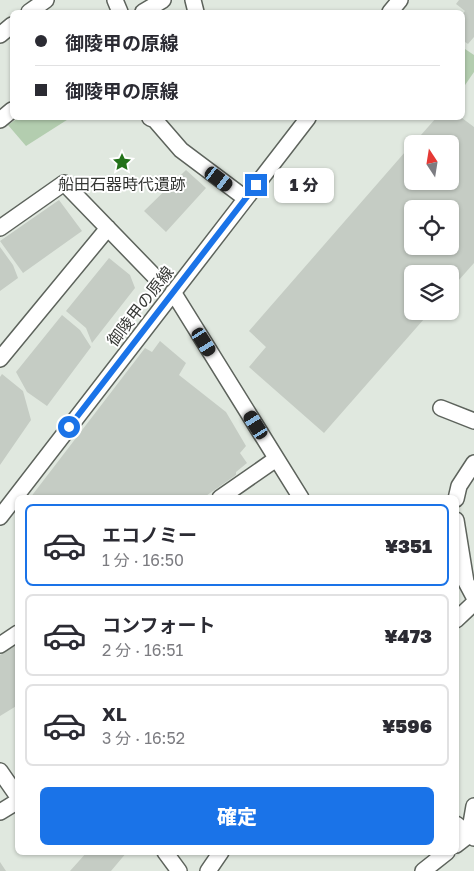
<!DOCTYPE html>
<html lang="ja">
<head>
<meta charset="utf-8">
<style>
	:root { --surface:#fff; --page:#f7f7f7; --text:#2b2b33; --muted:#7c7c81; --line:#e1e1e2; --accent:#1a73e8 }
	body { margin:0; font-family:"Golos Text","Noto Sans JP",sans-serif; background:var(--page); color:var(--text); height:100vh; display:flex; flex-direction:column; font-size:19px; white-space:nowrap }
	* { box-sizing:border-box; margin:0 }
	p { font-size:16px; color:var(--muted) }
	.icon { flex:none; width:28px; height:28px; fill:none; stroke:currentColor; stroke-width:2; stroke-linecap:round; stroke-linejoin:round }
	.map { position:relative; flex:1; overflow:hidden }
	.details { position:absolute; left:15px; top:495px; width:444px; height:360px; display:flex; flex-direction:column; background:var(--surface); border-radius:8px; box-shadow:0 1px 4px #0004 }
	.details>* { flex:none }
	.hud { position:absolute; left:10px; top:10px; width:455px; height:110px; border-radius:8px; box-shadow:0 1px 4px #0004; display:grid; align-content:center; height:110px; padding:0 25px; background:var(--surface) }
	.needle { width:32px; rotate:348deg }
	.tools { position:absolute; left:404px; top:135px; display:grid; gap:10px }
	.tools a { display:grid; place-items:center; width:55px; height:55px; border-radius:8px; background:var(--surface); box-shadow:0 1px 4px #0004; font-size:25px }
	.end { position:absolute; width:22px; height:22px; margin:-11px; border:6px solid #1a73e8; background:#fff; box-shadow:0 0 0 2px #fff }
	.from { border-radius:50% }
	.bubble { position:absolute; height:35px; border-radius:8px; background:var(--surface); box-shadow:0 1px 4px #0004; font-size:16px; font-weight:800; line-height:35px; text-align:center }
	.car { position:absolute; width:15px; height:30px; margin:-15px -8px; border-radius:6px; box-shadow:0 0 4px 1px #0007; background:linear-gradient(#222 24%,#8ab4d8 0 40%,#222 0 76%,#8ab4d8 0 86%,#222 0) }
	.hud b { display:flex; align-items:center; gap:18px; height:48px; font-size:19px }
	.hud b+b { border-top:1px solid var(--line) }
	.hud i { width:12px; height:12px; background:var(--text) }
	ul { padding:9px 0 0; list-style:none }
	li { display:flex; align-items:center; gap:15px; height:82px; margin:0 10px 8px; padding:0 15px; border:2px solid var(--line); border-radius:8px }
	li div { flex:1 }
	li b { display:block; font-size:19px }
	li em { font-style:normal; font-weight:800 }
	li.on { border-color:var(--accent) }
	li>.icon { width:45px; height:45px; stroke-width:1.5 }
	.button { display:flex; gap:10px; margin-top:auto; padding:10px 25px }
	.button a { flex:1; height:58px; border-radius:8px; background:var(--accent); color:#fff; font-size:20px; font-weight:800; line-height:58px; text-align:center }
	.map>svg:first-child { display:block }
	.green { fill:#b3cdaf }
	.building { fill:#c5ccc4; fill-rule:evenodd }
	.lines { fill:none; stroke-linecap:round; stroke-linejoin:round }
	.minor-casing { stroke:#5d635c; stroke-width:18 }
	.minor { stroke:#fff; stroke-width:15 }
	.route { stroke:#1a73e8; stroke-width:6 }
	.labels { text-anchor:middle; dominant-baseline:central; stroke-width:4; stroke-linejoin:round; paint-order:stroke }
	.poi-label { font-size:16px; fill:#353734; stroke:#fff }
	.street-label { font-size:16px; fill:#353734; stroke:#fff }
</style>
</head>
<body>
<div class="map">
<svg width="474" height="871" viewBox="0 0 474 871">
	<rect width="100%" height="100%" fill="#e0e8df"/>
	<path class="green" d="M462,47L474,55V72L463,88Z
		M18,118H70L26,146L8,125Z"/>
	<path class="building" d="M459,0H474V37L468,44L462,40V14L465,11L456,4Z
		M436,118H462L474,127V263L450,290V274H412V311H431L324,433L249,367L266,347L249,331L412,144V181H450V144H413ZM412,209H450V246H412Z
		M186,170L206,188L166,232L144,211Z
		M59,200L82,231L23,273L0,241Z
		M0,247L13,265L18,278L0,291Z
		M109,258L130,275L135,288L92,343L86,328L66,311Z
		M62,315L80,330L91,347L47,406L27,392L16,372Z
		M160,341L186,363L179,375L226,412L246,446L240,453L247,463L236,472V475L203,498H30L145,348L152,352Z
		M2,374L23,391L31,420L0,465V377Z
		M18,643V705L0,716V655Z
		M87,852H127L111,871H70Z
		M0,862L6,871H0Z"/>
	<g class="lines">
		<g class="minor-casing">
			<path id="minor" d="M115,0L120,12
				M193,0L196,12
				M29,12L46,0
				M143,12L163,0
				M390,12L400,0
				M0,35L12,25
				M150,118L155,120L181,150L245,198
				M0,120L12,110
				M0,228L64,183L158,280
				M173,292L301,498
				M0,359L108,228
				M441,408L474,421
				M220,498L276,459
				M456,499L459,486L474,463
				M0,517L308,118
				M456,520L466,582L474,597
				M456,620L474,603
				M0,645L18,633
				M0,771L18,797
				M0,812L18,801
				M456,824L474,838
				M456,845L469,835L474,806
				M165,852L179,871
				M208,871L221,852
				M423,871L447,852"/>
		</g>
		<use href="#minor" class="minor"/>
	</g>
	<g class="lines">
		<path class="route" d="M69,427L256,185"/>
	</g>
	<defs>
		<g id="sight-bare" transform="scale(1.5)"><path d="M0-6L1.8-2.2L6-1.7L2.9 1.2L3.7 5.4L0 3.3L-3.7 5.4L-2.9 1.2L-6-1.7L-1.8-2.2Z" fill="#237219" stroke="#fff" stroke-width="2.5" paint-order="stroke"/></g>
	</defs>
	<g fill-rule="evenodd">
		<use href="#sight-bare" x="122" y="162"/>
	</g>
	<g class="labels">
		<g class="poi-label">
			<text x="122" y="184">船田石器時代遺跡</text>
		</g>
		<g class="street-label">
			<text transform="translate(140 306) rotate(-52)">御陵甲の原線</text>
		</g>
	</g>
</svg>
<div class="tools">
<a><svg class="needle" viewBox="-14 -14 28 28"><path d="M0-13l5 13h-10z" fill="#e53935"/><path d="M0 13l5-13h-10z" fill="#7c7c81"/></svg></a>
<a><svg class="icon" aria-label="locate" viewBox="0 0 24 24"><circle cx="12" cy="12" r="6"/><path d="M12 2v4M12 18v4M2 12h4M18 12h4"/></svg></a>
<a><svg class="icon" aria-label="layers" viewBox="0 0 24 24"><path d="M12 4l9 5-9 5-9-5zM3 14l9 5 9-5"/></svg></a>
</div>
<i class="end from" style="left:69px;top:427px"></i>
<i class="end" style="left:256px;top:185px"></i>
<div class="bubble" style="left:274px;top:168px;width:60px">1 分</div>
<i class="car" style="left:219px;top:179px;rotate:127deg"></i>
<i class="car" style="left:204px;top:342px;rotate:148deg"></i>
<i class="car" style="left:256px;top:425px;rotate:328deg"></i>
<div class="hud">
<b><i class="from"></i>御陵甲の原線</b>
<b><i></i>御陵甲の原線</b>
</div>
<section class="details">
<ul>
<li class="on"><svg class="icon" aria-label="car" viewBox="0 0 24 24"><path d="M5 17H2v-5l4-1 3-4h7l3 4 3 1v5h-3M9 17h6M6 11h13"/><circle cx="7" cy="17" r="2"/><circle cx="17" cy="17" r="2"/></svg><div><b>エコノミー</b><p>1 分 · 16:50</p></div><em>¥351</em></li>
<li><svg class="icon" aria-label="car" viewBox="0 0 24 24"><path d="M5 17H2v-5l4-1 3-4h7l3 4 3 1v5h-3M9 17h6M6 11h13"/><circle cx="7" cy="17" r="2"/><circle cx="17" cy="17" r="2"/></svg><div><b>コンフォート</b><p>2 分 · 16:51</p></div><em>¥473</em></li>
<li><svg class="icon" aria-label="car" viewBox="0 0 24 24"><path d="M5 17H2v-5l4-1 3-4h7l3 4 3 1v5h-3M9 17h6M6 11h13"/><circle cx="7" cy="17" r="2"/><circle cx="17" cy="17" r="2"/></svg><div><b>XL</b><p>3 分 · 16:52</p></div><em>¥596</em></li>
</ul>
<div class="button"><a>確定</a></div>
</section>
</div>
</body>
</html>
